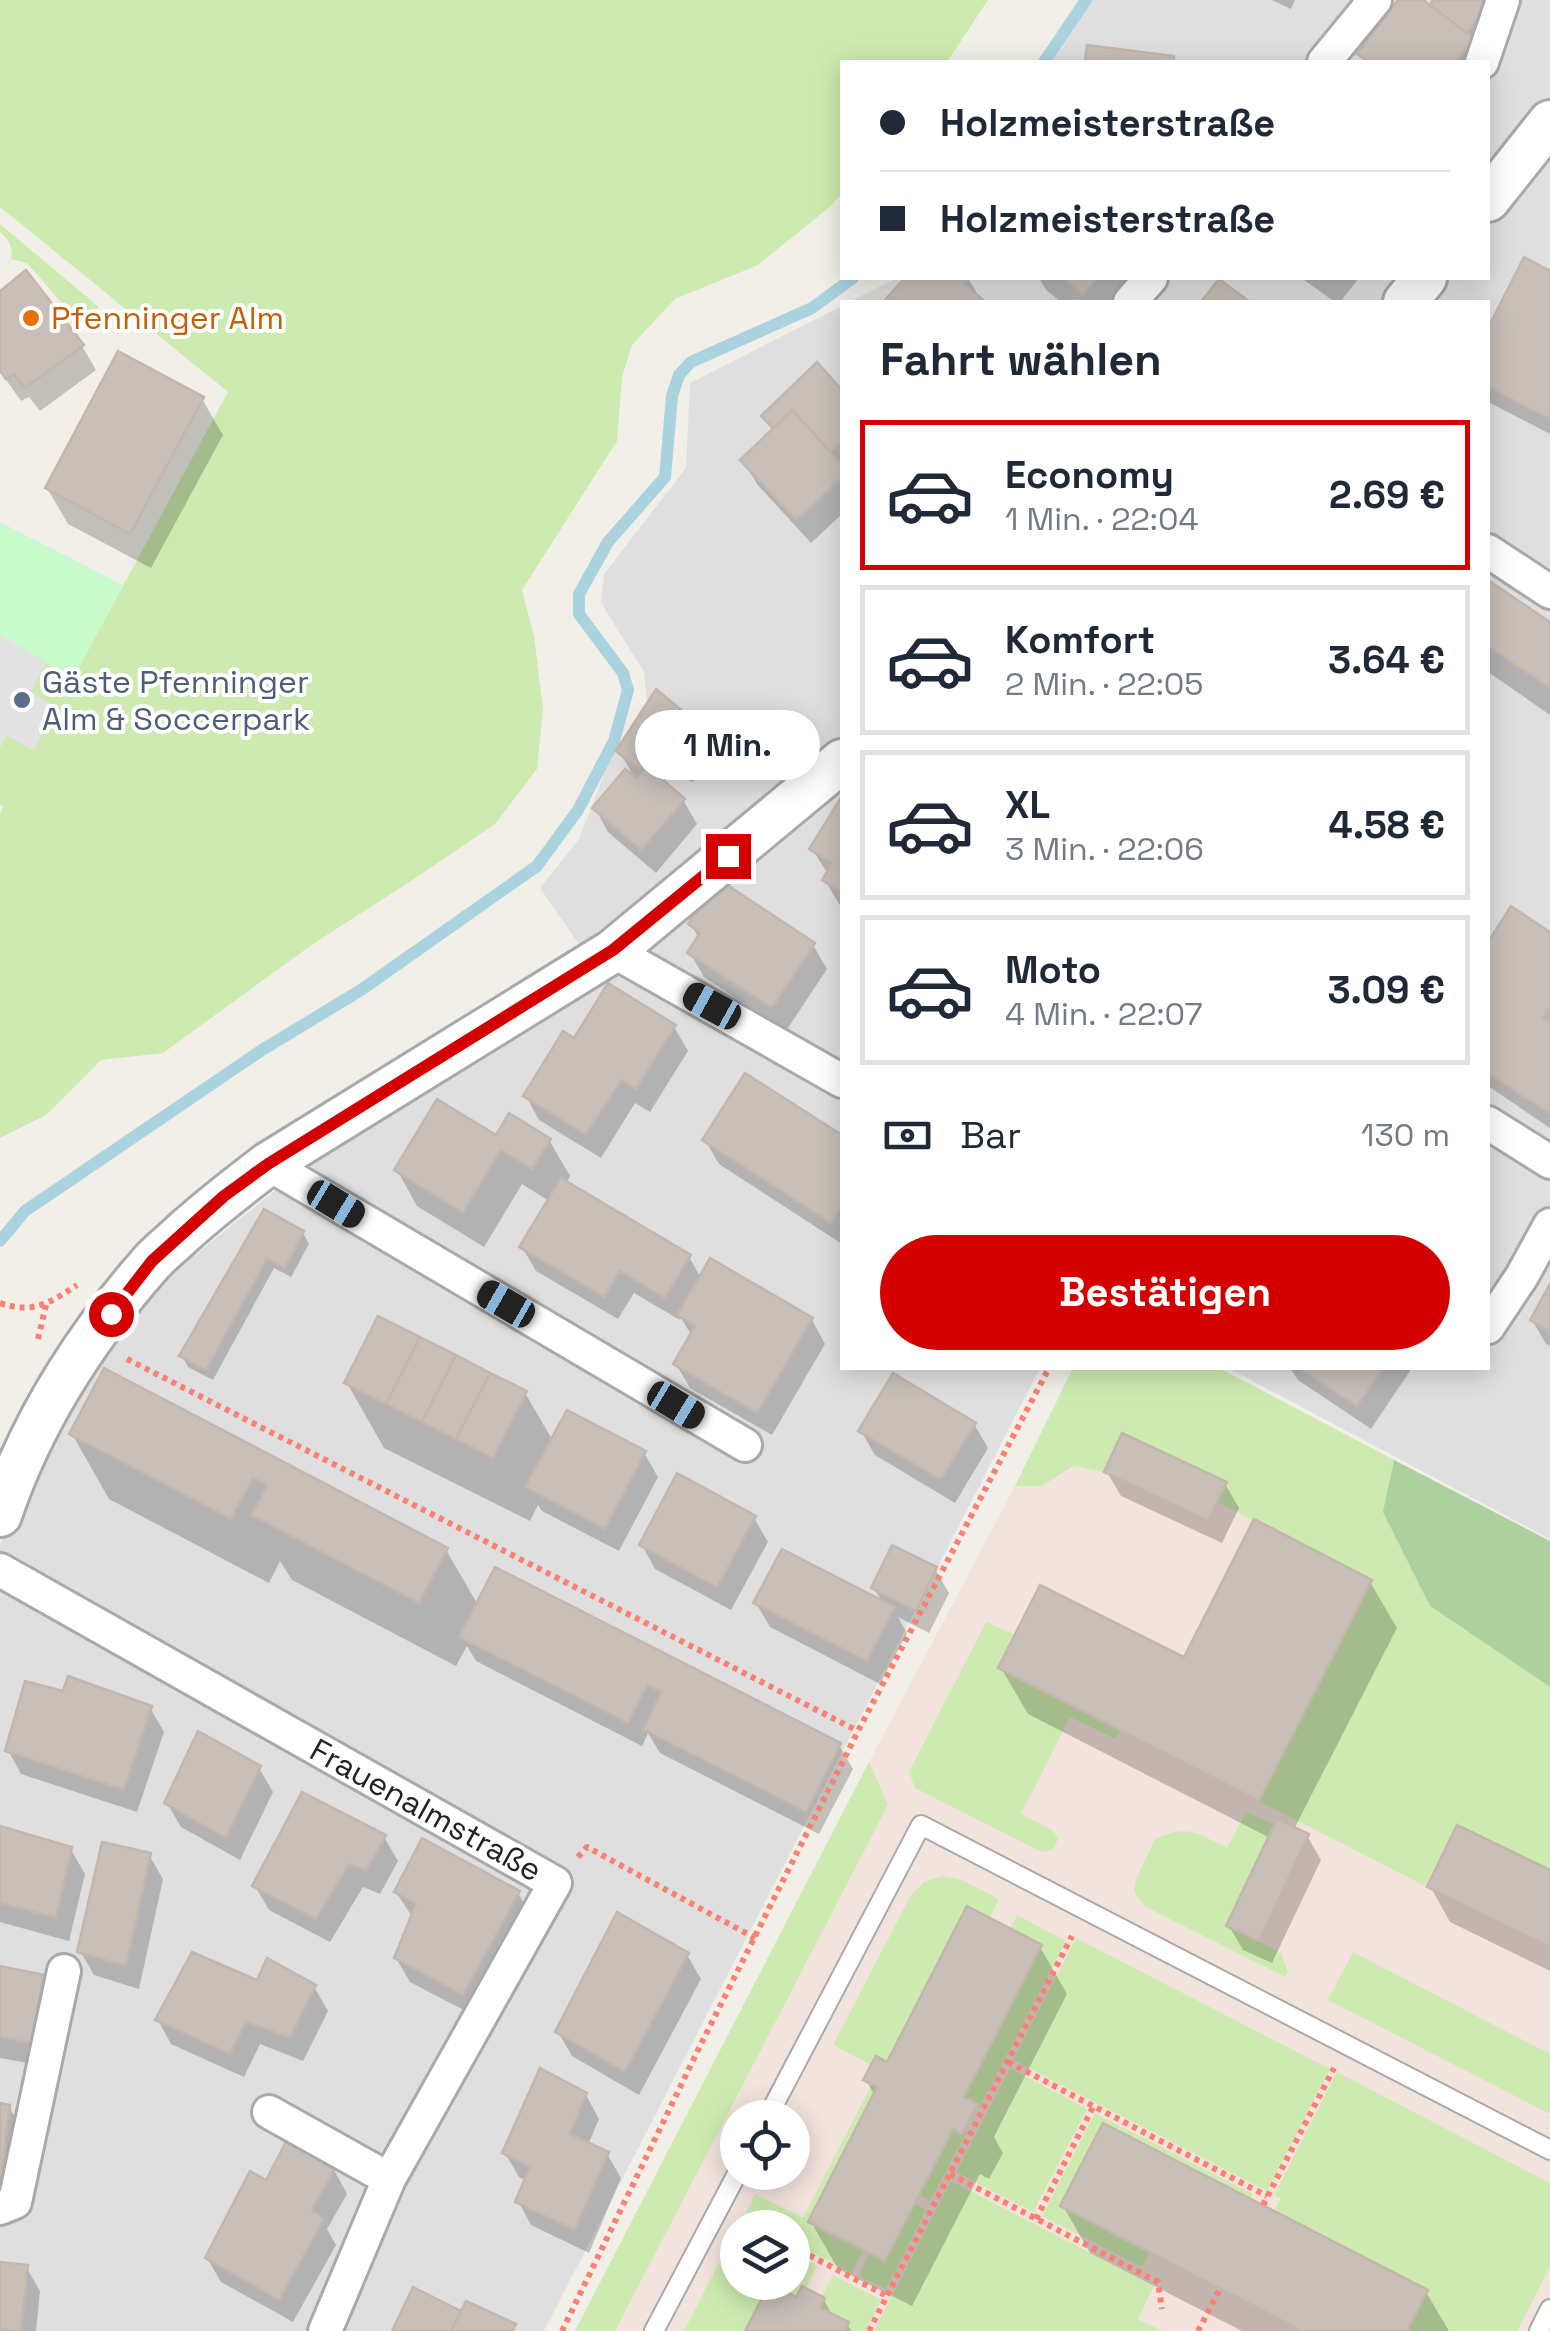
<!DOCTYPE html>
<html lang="de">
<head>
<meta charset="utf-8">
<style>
	:root { --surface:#fff; --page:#f2f2f3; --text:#1f2937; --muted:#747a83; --line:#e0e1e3; --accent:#d40000 }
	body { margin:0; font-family:"Space Grotesk",sans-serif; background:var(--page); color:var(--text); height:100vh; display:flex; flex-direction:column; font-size:38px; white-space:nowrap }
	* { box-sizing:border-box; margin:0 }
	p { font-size:32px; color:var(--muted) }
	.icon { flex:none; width:55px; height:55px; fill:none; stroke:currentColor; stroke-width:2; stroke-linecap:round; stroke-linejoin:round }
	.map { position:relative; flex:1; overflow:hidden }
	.sheet { position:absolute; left:840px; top:300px; width:650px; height:1070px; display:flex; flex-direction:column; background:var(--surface); border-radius:0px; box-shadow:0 5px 25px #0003 }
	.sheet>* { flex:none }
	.top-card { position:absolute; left:840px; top:60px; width:650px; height:220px; border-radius:0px; box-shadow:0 5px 25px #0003; display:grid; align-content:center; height:220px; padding:0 40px; background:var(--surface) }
	.tools { position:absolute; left:720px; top:2100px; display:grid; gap:20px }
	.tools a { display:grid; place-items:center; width:90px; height:90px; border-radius:50%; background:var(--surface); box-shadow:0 5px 25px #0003; font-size:50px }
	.end { position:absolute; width:45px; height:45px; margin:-22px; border:12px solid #d40000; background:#fff; box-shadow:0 0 0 5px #fff }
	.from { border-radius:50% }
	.bubble { position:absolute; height:70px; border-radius:35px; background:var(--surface); box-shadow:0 5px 25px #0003; font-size:32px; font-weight:700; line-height:70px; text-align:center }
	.car { position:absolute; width:30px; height:60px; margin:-30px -15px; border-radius:12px; box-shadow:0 0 8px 2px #0007; background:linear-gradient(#222 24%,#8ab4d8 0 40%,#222 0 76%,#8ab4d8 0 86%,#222 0) }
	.top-card b { display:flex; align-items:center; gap:35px; height:95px; font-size:38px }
	.top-card b+b { border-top:2px solid var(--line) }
	.top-card i { width:25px; height:25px; background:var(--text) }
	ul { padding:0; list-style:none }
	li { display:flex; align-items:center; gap:30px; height:150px; margin:0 20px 15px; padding:0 20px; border:5px solid var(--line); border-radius:0px }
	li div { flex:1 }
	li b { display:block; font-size:38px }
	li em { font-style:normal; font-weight:700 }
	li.current { border-color:var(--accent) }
	li>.icon { width:90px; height:90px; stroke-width:1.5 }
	h2 { padding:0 40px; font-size:45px; line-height:120px }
	.pay { display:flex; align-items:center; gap:25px; height:110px; padding:0 40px; font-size:38px }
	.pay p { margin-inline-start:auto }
	.action { display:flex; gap:20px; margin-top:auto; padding:20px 40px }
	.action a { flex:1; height:115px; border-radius:60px; background:var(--accent); color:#fff; font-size:40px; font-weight:700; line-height:115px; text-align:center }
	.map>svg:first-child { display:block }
	.residential { fill:#e0dfdf }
	.military { fill:#f3e3dd; fill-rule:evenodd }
	.grass { fill:#cdebb0 }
	.forest { fill:#add19e }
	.park { fill:#c8facc }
	.parking { fill:#e2e2e2 }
	.shadow { fill:#0003 }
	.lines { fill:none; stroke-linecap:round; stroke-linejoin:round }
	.stream { stroke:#aad3df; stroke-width:12 }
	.building { fill:#c7bfb8; stroke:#c4b6ab; stroke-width:2.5 }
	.service-casing { stroke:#a9a9a9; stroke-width:22 }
	.minor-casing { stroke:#a9a9a9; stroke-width:38 }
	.tertiary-casing { stroke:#a9a9a9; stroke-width:48 }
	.path { stroke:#fa8072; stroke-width:6; stroke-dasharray:5 5; stroke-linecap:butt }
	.service { stroke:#fff; stroke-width:18 }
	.minor { stroke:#fff; stroke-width:32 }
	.tertiary { stroke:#fff; stroke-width:42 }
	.route { stroke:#d40000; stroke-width:12 }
	.food-dot { fill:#e8710a; stroke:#fff; stroke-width:4 }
	.service-dot { fill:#5c6f8a; stroke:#fff; stroke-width:4 }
	.labels { text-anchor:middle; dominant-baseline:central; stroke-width:8; stroke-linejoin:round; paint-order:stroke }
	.food-label { font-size:32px; fill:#c56008; stroke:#fff; text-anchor:start }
	.service-label { font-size:32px; fill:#4e5e75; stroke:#fff; text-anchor:start }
	.street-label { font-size:32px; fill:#222; stroke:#fff }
</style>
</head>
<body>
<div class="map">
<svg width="1550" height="2331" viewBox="0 0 1550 2331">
	<rect width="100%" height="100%" fill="#f2efe9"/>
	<path class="residential" d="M1083,0H1550V1539L1228,1368H1488V302H849L897,278H1488V62H1048Z
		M842,306V1368H1040L544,2331H0V1545L34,1456L125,1312L331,1145L598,972L540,888L579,839L611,756L647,703L644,672L601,603L604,574L686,468L690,383Z"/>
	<path class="military" d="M1073,1368H1219L1550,1541V2331H575L869,1762L1015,1486ZM738,2118H792V2172H738ZM738,2228H792V2282H738Z"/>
	<path class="grass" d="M0,0H988L947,62H842V193L832,205L758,265L675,299L632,345L622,377L617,441L522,590L534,636L543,709L537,769L495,824L408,883L313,944L163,1053L101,1060L46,1115L0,1138V813L3,807L0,805V747L7,735L34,750L30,692L46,662L73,678L228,392L0,207Z
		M0,224L99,307L81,325L27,263L11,259C14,248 9,240 0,232Z
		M1073,1368H1219L1394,1460L1384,1512L1430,1606L1550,1687V1870L1458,1825L1427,1887L1259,1801L1371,1580L1217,1502L1226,1482L1123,1433L1104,1472L1073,1466L1042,1486H1015Z
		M986,1622L1015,1635L998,1668L1120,1730L1115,1739L1070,1717L1021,1814L1052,1830L1058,1837C1056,1847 1053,1851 1042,1852L915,1788L909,1772Z
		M869,1762L888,1805L615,2331H575Z
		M1246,1812L1274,1824L1227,1925L1281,1953L1288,1972L1285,1977L1144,1906L1134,1891L1136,1879L1155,1839C1189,1824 1196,1833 1227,1848Z
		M942,1876L962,1880L999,1899L990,1917L968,1907L887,2062L876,2056L871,2065L833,2045L911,1895L924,1882Z
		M1017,1915L1066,1941L979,2108L964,2097L1042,1945L1011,1928Z
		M1076,1938L1330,2069L1267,2191L1013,2060Z
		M1353,1952L1550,2054V2114L1328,2000Z
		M1010,2068L1087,2109L1033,2212L956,2172Z
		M1337,2072L1550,2183V2267L1517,2331H1410L1274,2211L1281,2199L1274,2195Z
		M872,2084L877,2087L808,2222L863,2250L852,2273L793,2242L792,2228L765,2227L744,2217L755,2194L803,2218Z
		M1095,2113L1253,2194L1250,2199L1103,2124L1060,2206L1150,2252L1142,2267L1042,2216Z
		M953,2129L962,2133L964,2130L966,2133L930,2201L919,2195Z
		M951,2181L1154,2286L1138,2319L1162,2331H874Z
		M915,2204L926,2210L886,2289L859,2276L869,2254L885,2261Z
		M737,2228L738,2282H792L793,2253L817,2266L806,2288L802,2286L796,2297L769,2284L745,2331H684Z
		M833,2275L881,2300L865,2331H845L849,2322L820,2308L825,2298L822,2296Z"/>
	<path class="forest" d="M1394,1460L1550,1541V1687L1430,1606L1383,1512Z"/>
	<path class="park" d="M0,522L123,585L73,679L0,635Z"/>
	<path class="parking" d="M0,635L46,662L31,692L57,708L34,750L7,735L0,747Z"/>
	<path class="shadow" d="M1272,0H1295L1291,9Z
		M1401,0H1419L1430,8L1436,0H1506L1485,62H1365L1360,54Z
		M1525,261L1550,274V434L1488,402V333Z
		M909,278H968L982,302H886Z
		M1039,278H1130L1109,302H1081L1076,299L1069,302H1061L1046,290Z
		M1301,278H1359L1340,302H1335Z
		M0,294L82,346L96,370L40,411L29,397L21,401L0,371Z
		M817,366L842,393V514L811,543L757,484L743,460L773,432L764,416Z
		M202,399L223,435L151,568L68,524L47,488Z
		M1488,583L1550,625V715L1488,672Z
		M703,732L717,756L692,782L673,771L663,783L683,800L697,824L656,873L608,832L595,808L636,780L619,751Z
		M842,801V906L839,904L825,880L828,874L812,849Z
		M1512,909L1550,935V1128L1488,1086V946Z
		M691,924L813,945L827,969L786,1031L704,977L690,953L699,939Z
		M674,1027L688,1051L650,1112L635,1103L601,1158L539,1120L526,1096L575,1041Z
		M746,1076L842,1138V1244L719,1164L705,1140Z
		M497,1139L549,1140L570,1176L566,1184L689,1257L701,1278L812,1320L825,1344L772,1435L690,1388L676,1364L692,1336L681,1318L680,1320L634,1293L618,1319L536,1271L522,1247L549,1201L522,1184L484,1247L417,1206L397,1170Z
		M265,1213L303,1233L309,1244L291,1277L274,1268L213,1380L188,1367L182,1356Z
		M1550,1289V1346L1546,1344L1532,1320Z
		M1290,1368H1412L1371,1429L1298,1380Z
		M105,1372L446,1550L478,1605L839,1745L853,1769L819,1834L660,1753L648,1733L642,1746L476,1661L467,1646L456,1666L292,1580L280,1561L269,1583L109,1499L72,1434Z
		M347,1383L525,1393L553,1441L644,1453L658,1477L619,1551L542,1511L538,1505L530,1521L384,1448Z
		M974,1424L988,1448L955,1503L875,1455L861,1431Z
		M1107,1472L1225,1484L1239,1508L1222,1543L1121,1496Z
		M754,1518L768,1542L731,1610L655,1569L642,1545Z
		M935,1569L949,1593L929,1633L898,1617L907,1633L880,1684L770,1627L756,1603L883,1604L874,1588Z
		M1370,1582L1397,1628L1294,1829L1307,1836L1321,1860L1272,1963L1243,1950L1229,1926L1270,1838L1028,1714L1001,1668L1185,1661Z
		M150,1708L164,1732L137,1812L21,1774L8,1750Z
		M259,1768L273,1792L240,1860L181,1827L167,1803Z
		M0,1829L71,1850L85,1874L69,1941L0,1922Z
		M384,1837L398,1861L380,1894L363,1887L330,1942L269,1910L255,1886Z
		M149,1855L163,1879L139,1989L94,1975L80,1951Z
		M1550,1873V1971L1450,1922L1430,1886Z
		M396,1892L518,1893L532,1917L477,2017L410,1982L396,1958L413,1918Z
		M1040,1947L1067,1994L994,2137L1003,2153L989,2179L980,2174L912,2306L838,2269L811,2222L875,2096L866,2080L888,2066Z
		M687,1955L701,1979L639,2095L572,2056L558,2032Z
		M0,1968L43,1977L56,2001L45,2066L0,2058Z
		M259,1983L314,1987L328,2011L303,2061L260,2044L244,2077L171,2044L158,2020Z
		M586,2095L599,2119L588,2145L607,2154L621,2178L589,2253L531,2225L518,2201L527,2181L519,2177L505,2153Z
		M0,2105L9,2107L23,2131L0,2195Z
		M334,2170L347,2194L327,2229L336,2245L293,2322L221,2282L207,2258L267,2184Z
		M1063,2206L1426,2292L1449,2331H1242L1090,2253Z
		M0,2264L26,2267L40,2291L36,2331H0Z
		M797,2300H824L834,2318L847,2324L851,2331H748Z"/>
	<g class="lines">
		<path class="stream" d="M1044,62L1086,0
			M0,1241L25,1211L262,1050L361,990L537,866L578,810L614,741L628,690L623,673L579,614V594L608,542L665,477L672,396L679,375L691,362L812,308L853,278"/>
	</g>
	<path class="building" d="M1398,0H1423L1474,38L1456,62H1369L1357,54Z
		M1433,0H1492L1467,33L1430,5Z
		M1087,45L1174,56V62H1085Z
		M1524,257L1550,271V419L1488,387V328Z
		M26,270L84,345L25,388L14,374L6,379L0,371V291Z
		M905,278H970L964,283L984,301L982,302H883Z
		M1063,278H1097L1083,294Z
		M1219,279L1250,302H1201Z
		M118,351L204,397L130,534L45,488Z
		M817,362L842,390V442L831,452L792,410L773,428L761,416Z
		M792,410L842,465V478L796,520L740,460Z
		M1488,580L1550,622V688L1488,646Z
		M656,689L705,730L678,760L659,748L640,770L616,751Z
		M647,766L685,799L641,850L592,808L625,769L637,778Z
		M842,796V893L822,880L832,863L809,849Z
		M718,879L815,943L772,1008L687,953L700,933L688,924Z
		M1511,906L1550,932V1007L1543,1018L1550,1022V1114L1488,1073V942Z
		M608,983L676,1025L636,1089L621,1080L586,1135L523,1096L563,1031L574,1038Z
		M745,1073L842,1135V1205L831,1223L702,1140Z
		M437,1099L496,1135L509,1113L551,1139L532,1169L501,1150L463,1213L394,1170Z
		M561,1178L691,1255L665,1298L620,1271L604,1297L519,1247Z
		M264,1209L304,1231L285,1268L267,1259L206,1370L179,1356Z
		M710,1258L813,1318L757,1413L673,1364L695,1326L677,1315Z
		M1550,1284V1332L1530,1320Z
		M378,1316L420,1337L386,1404L344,1383Z
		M420,1337L456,1355L422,1422L386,1404Z
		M456,1355L490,1373L456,1439L422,1422Z
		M104,1368L448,1548L419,1603L251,1515L267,1485L253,1478L231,1519L69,1434Z
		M1298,1368H1383L1357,1406Z
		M490,1373L527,1391L493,1458L456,1439Z
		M893,1373L976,1423L941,1480L858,1431Z
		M567,1410L646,1451L605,1529L525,1487Z
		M1122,1433L1227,1482L1208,1521L1104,1472Z
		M677,1473L756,1516L717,1587L639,1545Z
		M1254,1519L1372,1580L1259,1801L998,1668L1040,1585L1184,1657Z
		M892,1545L937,1567L916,1611L871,1588Z
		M782,1549L895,1607L867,1661L753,1603Z
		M495,1567L841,1743L806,1812L643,1729L661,1692L647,1685L628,1723L459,1637Z
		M68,1676L152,1706L124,1790L5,1751L25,1681L63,1691Z
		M198,1731L261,1766L226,1838L164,1803Z
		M302,1792L386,1835L366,1871L349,1864L316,1919L252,1886Z
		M1277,1819L1309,1834L1259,1941L1226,1926Z
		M1457,1825L1550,1870V1947L1427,1887Z
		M0,1826L72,1847L56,1918L0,1903Z
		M422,1838L520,1891L463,1995L394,1958L416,1904L394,1892Z
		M102,1842L151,1853L126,1966L77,1952Z
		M967,1906L1042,1945L964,2097L978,2104L962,2134L953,2129L885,2261L808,2222L877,2087L863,2080L871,2065L876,2056L887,2062Z
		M617,1912L689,1953L625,2072L555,2032Z
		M192,1952L257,1980L267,1958L316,1985L290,2038L246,2022L230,2054L155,2020Z
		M0,1966L44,1975L32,2043L0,2037Z
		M540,2068L587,2093L570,2134L609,2152L575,2230L515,2202L530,2167L502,2153Z
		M0,2103L10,2105L1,2175H0Z
		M1103,2123L1428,2290L1407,2331H1302L1060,2206Z
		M287,2140L335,2168L312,2210L324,2219L279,2300L205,2258L250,2171L266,2180Z
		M0,2262L28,2265L21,2331L0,2329Z
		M770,2283L796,2297L802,2286L825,2298L820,2308L849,2322L845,2331H745Z
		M413,2287L461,2311L451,2331H392Z
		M466,2301L516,2324L513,2331H451Z"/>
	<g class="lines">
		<g class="service-casing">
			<path id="service" d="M767,2118L921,1825L1550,2150
				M654,2331L738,2172
				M1539,2331L1550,2309"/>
		</g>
		<g class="minor-casing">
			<path id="minor" d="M1324,62L1375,0
				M1482,62L1503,0
				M1130,302L1151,278
				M1488,551L1550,592
				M613,951L842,1081
				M1488,1123L1550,1162
				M268,1164L745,1445
				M1488,1327L1522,1276L1550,1225
				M0,1570L555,1883L389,2179L325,2331
				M269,2112L389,2179
				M0,2208L15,2202L64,1971"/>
		</g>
		<g class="tertiary-casing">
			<path id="tertiary" d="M1488,200L1550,122
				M1405,302L1425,278
				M0,1515C31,1423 86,1337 150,1264C160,1252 173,1243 184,1232C211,1208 239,1186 268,1164L613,951L842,761"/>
		</g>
		<path class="path" d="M0,1303C33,1314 50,1303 77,1285
			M38,1339L46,1305
			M127,1359L858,1731
			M578,1857L587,1847L755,1938
			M1008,2062L1267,2196
			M950,2174L1158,2282L1162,2309
			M1263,2205L1334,2068
			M1036,2219L1093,2107
			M792,2246L887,2296
			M562,2331L702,2042L858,1731L1049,1368
			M869,2331L1072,1936
			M1198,2331L1220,2289"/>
		<use href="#service" class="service"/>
		<use href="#minor" class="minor"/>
		<use href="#tertiary" class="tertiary"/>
	</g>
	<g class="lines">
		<path class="route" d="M111,1314L152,1261L224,1196L268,1164L613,950L728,856"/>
	</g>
	<circle class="food-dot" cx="31" cy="318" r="10"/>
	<circle class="service-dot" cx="22" cy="700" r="10"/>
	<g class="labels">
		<g class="food-label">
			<text x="51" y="318">Pfenninger Alm</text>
		</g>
		<g class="service-label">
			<text x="42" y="682">Gäste Pfenninger<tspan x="42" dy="37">Alm &amp; Soccerpark</tspan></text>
		</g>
		<g class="street-label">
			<text transform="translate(426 1810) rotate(29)">Frauenalmstraße</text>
		</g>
	</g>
</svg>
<div class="tools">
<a><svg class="icon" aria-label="locate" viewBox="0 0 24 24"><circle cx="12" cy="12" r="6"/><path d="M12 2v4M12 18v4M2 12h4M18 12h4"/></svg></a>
<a><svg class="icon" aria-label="layers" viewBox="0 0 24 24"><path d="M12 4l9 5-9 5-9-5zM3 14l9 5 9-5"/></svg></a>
</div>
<i class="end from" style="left:111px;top:1314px"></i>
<i class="end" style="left:728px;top:856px"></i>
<div class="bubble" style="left:635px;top:710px;width:185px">1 Min.</div>
<i class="car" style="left:712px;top:1006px;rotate:299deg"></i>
<i class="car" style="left:336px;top:1204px;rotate:121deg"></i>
<i class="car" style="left:506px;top:1304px;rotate:300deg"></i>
<i class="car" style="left:676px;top:1405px;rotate:121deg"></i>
<div class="top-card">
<b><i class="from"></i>Holzmeisterstraße</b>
<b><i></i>Holzmeisterstraße</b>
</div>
<section class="sheet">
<h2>Fahrt wählen</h2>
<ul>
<li class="current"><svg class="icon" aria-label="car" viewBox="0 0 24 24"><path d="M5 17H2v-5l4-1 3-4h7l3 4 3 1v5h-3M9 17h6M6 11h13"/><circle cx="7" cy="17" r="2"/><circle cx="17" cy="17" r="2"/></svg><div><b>Economy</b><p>1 Min. · 22:04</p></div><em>2.69 €</em></li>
<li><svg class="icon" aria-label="car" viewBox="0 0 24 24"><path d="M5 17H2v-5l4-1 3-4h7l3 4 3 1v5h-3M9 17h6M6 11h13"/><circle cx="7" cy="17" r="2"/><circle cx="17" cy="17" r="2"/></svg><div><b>Komfort</b><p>2 Min. · 22:05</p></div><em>3.64 €</em></li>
<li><svg class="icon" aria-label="car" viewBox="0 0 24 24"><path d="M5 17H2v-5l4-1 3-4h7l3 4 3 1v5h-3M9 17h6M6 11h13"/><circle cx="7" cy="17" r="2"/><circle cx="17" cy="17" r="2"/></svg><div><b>XL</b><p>3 Min. · 22:06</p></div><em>4.58 €</em></li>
<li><svg class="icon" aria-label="car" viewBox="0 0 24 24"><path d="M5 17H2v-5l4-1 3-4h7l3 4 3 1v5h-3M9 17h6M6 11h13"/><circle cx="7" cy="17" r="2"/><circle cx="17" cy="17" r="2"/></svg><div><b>Moto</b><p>4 Min. · 22:07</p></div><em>3.09 €</em></li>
</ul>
<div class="pay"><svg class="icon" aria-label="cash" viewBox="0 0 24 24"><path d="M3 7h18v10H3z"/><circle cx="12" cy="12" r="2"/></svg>Bar<p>130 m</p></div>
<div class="action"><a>Bestätigen</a></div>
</section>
</div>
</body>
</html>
